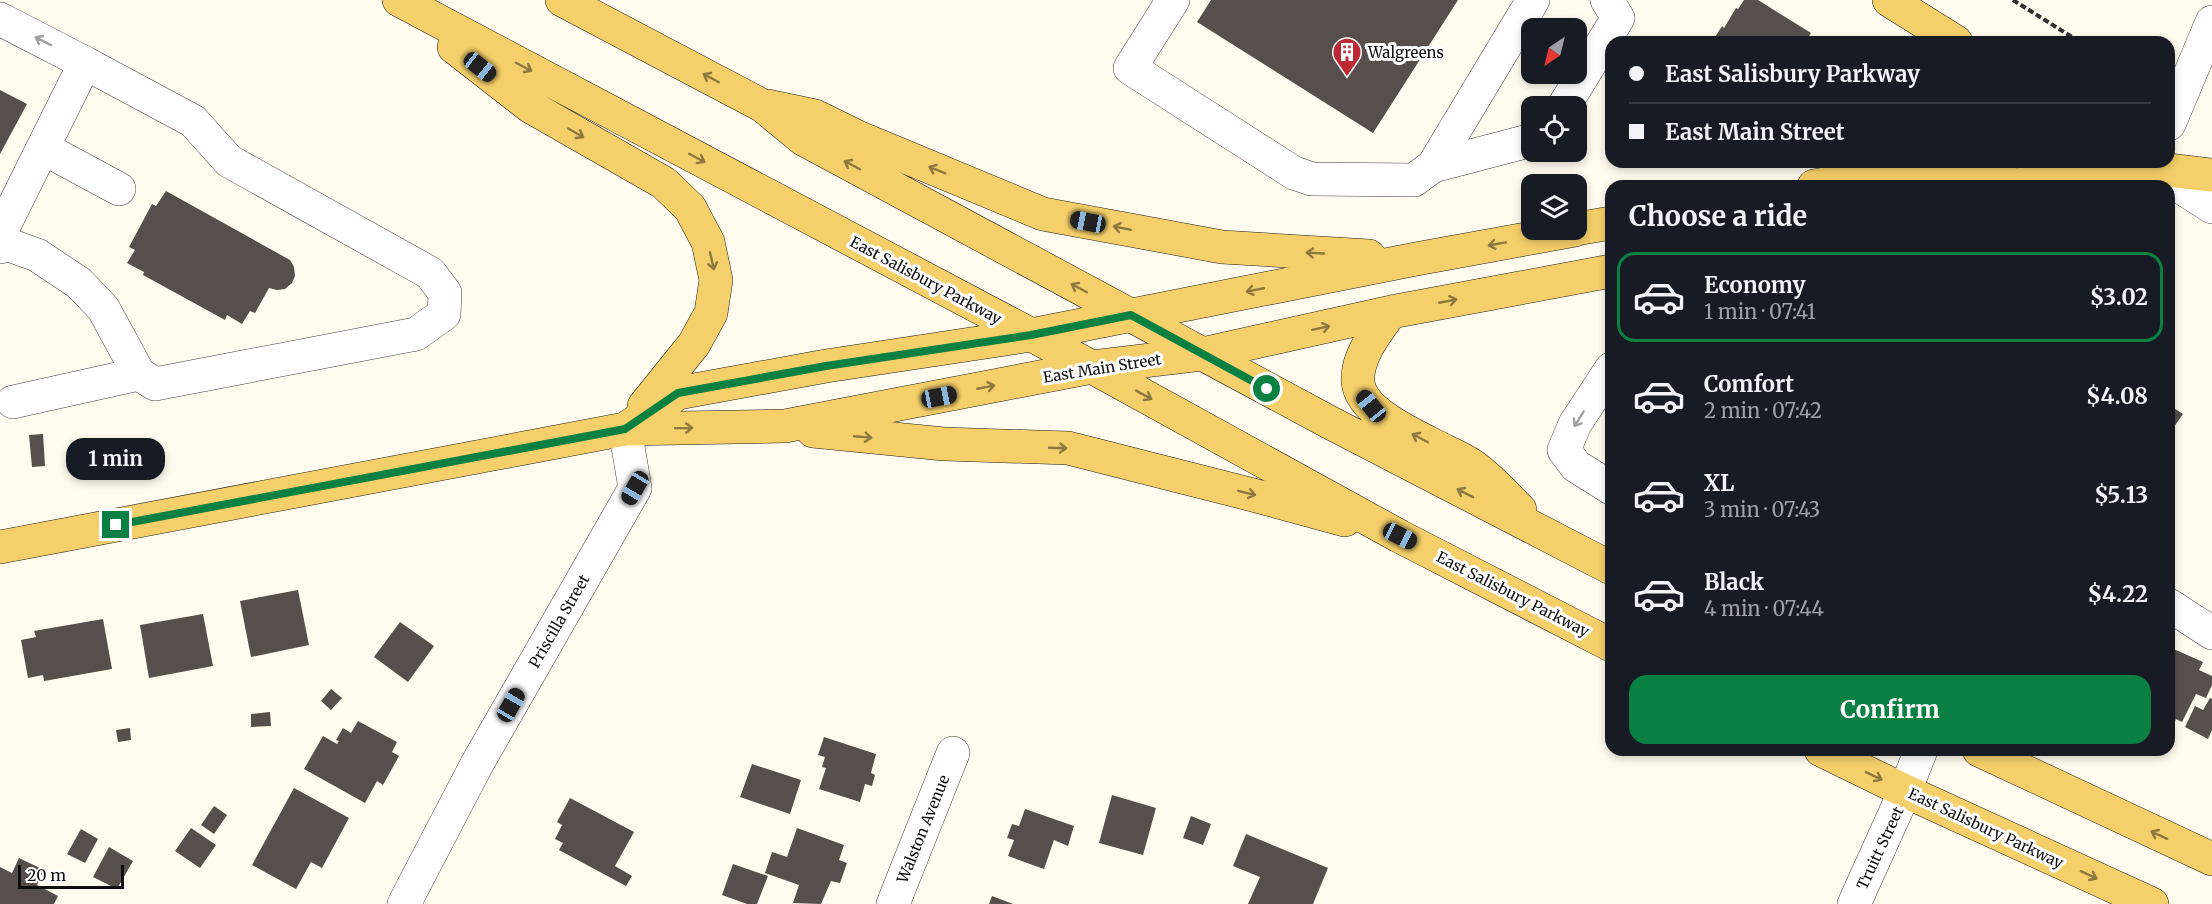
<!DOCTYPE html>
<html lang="en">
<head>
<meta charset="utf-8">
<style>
	:root { --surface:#171b24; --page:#20242c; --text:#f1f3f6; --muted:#9ea1a6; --line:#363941; --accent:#0b8043 }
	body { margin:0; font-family:Merriweather,serif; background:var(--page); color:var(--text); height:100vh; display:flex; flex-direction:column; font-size:22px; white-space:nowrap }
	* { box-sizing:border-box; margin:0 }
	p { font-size:20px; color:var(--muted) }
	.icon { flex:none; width:33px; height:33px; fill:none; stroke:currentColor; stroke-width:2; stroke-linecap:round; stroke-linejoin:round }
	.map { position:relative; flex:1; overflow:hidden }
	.sheet { position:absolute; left:1605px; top:180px; width:570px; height:576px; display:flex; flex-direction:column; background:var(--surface); border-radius:18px; box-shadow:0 3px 9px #0003 }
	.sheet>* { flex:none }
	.top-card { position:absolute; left:1605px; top:36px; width:570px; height:132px; border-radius:18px; box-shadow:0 3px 9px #0003; display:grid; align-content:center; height:132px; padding:0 24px; background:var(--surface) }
	.needle { width:39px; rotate:215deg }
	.buttons { position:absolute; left:1521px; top:18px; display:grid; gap:12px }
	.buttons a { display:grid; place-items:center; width:66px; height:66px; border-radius:12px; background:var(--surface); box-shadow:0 3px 9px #0003; font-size:30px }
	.scale { position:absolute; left:18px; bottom:15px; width:106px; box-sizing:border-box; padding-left:6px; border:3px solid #0e0e0e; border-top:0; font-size:16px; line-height:21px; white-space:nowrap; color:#0e0e0e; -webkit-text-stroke:4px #fff; paint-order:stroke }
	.end { position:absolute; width:27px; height:27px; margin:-14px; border:8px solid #0b8043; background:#fff; box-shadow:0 0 0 3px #fff }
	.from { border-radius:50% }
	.bubble { position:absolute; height:42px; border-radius:18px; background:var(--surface); box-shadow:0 3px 9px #0003; font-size:20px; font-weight:700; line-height:42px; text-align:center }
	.car { position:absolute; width:18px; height:36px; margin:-18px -9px; border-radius:8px; box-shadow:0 0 4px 2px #0007; background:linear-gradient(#222 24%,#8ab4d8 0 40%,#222 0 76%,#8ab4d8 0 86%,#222 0) }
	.top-card b { display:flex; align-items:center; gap:21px; height:57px; font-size:22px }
	.top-card b+b { border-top:2px solid var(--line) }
	.top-card i { width:15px; height:15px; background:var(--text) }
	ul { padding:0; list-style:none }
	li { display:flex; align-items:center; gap:18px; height:90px; margin:0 12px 9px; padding:0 12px; border:3px solid transparent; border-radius:18px }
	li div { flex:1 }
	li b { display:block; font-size:22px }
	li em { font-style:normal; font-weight:700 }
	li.current { border-color:var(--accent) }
	li>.icon { width:54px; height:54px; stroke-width:1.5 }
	h2 { padding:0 24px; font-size:27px; line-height:72px }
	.primary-button { display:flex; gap:12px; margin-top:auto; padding:12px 24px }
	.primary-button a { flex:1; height:69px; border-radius:18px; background:var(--accent); color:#fff; font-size:24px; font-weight:700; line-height:69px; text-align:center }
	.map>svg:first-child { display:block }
	.building { fill:#564f4b }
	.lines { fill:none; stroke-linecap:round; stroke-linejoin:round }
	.minor-casing { stroke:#414141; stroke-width:34 }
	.major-casing { stroke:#1f1f1f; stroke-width:34 }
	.path { stroke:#303030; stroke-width:4; stroke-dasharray:6 3; stroke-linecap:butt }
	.minor { stroke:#fff; stroke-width:33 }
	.major { stroke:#f5cf69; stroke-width:33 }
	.oneway { stroke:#9f9f9f }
	.oneway2 { stroke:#8d7840 }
	.route { stroke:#0b8043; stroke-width:8 }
	.labels { text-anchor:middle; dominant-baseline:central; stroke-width:6; stroke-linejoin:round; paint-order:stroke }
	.poi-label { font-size:15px; fill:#0e0e0e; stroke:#fff; text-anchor:start }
	.street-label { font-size:15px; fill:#0e0e0e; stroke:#fff }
</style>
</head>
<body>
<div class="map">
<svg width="2212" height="904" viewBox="0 0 2212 904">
	<rect width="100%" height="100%" fill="#fffbef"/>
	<path class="building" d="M1211,0H1458L1373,133L1197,22Z
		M1744,0H1758L1811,33L1805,42H1712L1722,26L1724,28L1736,8L1738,9Z
		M0,90L27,104L0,154Z
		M166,191L290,260L294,267L295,276L292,283L285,289L277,290L269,288L255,313L250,311L242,324L227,315L225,320L143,275L144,272L127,263L135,250L129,247L152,204L156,206Z
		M2169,405L2183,414L2169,434Z
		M43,434L45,466L32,467L29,435Z
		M298,590L309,645L251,657L240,601Z
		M203,614L213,666L149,678L140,625Z
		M103,619L112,669L44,681L43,675L28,678L21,640L36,637L34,631Z
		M400,622L434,646L408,682L374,657Z
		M2169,647L2203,662L2199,670L2212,676V685L2206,698L2196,694L2182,722L2176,719L2169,733Z
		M331,689L342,698L331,710L321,701Z
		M2210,698L2212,699V730L2208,739L2185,727L2195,706L2203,710Z
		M270,712L271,726L251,727V714Z
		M358,721L397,742L392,752L399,756L383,785L377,781L365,803L304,769L323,736L337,744L339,741L336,740L343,728L351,733Z
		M130,728L131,740L118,742L116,730Z
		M824,737L876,754L871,773L875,775L872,786L865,784L860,802L819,789L826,768L822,767L825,757L818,755Z
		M752,764L801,780L790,814L740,797Z
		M294,788L349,818L322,868L311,862L296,889L252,865Z
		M1112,795L1156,808L1143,855L1099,843Z
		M570,798L634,832L615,866L632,876L626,886L559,850L563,843L555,839L562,825L557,822Z
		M214,806L227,815L214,834L201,825Z
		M1025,809L1074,826L1068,846L1054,840L1044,869L1008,856L1014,840L1007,838L1012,824L1019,826Z
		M1191,816L1211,824L1203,845L1183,838Z
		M191,828L216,845L200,868L175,851Z
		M797,828L844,845L839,860L847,863L840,883L831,881L821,904L793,903L799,885L765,873L772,852L787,857Z
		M81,829L98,839L85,863L67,854Z
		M1246,834L1328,868L1313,904H1248L1260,877L1233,866Z
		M109,847L133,861L117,889L93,877Z
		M19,858L44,870L37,885L58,896L54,904H0V867L12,873Z
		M733,864L768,876L757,904H747L722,895Z
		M992,896L1013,904H989Z"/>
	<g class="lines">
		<g class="minor-casing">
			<path id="minor" d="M1173,0L1130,68L1294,173L1312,179L1414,180L1433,166L1533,0
				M0,19L85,63
				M1564,106L1618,18L1607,0
				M2169,124L2212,22
				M43,148L119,189
				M1433,166L1532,140
				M2151,168L2212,207
				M0,234L85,63L193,121L229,161L430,273L445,293L444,314L416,334L155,384L139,374L103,308L79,283L37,255L9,245L0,247
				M1611,369L1575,424L1564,450L1576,466L1611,488
				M13,402L139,374
				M2169,605L2212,633
				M404,904L477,764L635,488L625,429
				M893,904L953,753
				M1854,904L1905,791L1921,750"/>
		</g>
		<g class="major-casing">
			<path id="major" d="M399,0L1092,367L1399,536L1611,645
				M562,0L763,106L803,139L1329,422L1611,568
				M1889,0L1956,42
				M454,47L531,107L664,183L690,208L708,242L716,280L711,313L694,344L644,406
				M767,106L815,116L860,138L1043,214L1222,247L1369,256
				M1814,186L1930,165L2012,184
				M2006,186L2151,168L2212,175
				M1576,229L1611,223
				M1391,312C1377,331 1356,357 1358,382C1361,414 1419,437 1445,451C1454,455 1465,460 1473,466C1490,478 1505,495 1520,510
				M625,429L678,393L826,366L1031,335L1416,259L1575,230
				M813,431L944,444L1068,448L1253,495L1345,520
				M0,547L625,429L785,426L1092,367L1202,354L1391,312L1611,271
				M1821,750L1905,791L2152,904
				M1979,750L2212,859"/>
		</g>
		<path class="path" d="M2013,0L2080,42"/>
		<use href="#minor" class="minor"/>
		<use href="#major" class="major"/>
	</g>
	<defs><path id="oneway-shaft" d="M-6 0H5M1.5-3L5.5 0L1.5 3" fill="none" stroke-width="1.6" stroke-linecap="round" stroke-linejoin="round" transform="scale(1.5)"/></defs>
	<g class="oneway">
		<use href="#oneway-shaft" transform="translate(43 41) rotate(-153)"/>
		<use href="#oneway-shaft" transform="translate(1579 419) rotate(122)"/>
	</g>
	<g class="oneway2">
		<use href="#oneway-shaft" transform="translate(524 67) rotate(28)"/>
		<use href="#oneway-shaft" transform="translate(711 78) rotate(-152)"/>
		<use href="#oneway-shaft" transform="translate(576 133) rotate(30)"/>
		<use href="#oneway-shaft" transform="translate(697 158) rotate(28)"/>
		<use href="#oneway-shaft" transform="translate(852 165) rotate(-152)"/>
		<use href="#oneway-shaft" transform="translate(937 170) rotate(-158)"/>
		<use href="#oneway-shaft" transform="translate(1122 228) rotate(-169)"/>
		<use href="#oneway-shaft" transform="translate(1497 244) rotate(170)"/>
		<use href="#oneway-shaft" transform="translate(1315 253) rotate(-177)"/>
		<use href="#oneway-shaft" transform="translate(712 261) rotate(77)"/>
		<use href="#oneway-shaft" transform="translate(1079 288) rotate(-152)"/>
		<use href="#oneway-shaft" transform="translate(1255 290) rotate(169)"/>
		<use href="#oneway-shaft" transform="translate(1448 301) rotate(-11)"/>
		<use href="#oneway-shaft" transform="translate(1321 328) rotate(-12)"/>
		<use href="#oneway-shaft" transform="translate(986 387) rotate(-11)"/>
		<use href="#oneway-shaft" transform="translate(1144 395) rotate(29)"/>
		<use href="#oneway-shaft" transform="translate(684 428) rotate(-1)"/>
		<use href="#oneway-shaft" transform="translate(863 437) rotate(5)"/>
		<use href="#oneway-shaft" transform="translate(1420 438) rotate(-152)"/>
		<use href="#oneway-shaft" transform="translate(1058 448) rotate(2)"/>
		<use href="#oneway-shaft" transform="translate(1247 493) rotate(14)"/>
		<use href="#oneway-shaft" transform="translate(1465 493) rotate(-153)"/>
		<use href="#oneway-shaft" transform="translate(1874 776) rotate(26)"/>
		<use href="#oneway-shaft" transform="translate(2159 835) rotate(-155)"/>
		<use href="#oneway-shaft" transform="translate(2089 875) rotate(25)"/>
	</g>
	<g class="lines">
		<path class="route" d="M116,525L625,429L678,393L826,366L1031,335L1131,315L1267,389"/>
	</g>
	<defs>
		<g id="building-pin" transform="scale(1.5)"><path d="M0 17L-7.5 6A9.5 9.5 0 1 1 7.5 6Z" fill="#bb2934" stroke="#fff"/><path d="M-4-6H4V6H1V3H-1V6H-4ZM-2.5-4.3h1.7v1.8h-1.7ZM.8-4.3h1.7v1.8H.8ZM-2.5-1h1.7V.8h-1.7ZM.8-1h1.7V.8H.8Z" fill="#fff"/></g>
	</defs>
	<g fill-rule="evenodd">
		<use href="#building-pin" x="1347" y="52"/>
	</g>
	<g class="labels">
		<g class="poi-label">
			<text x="1368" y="52">Walgreens</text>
		</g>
		<g class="street-label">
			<text transform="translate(926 280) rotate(28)">East Salisbury Parkway</text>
			<text transform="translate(1102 368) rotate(-9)">East Main Street</text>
			<text transform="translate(1513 594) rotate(27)">East Salisbury Parkway</text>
			<text transform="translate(559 621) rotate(-60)">Priscilla Street</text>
			<text transform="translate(1986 828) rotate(25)">East Salisbury Parkway</text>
			<text transform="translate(923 829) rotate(-68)">Walston Avenue</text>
			<text transform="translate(1880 848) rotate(-65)">Truitt Street</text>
		</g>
	</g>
</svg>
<div class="buttons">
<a><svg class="needle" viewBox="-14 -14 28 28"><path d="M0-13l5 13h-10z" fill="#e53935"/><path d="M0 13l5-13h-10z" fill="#9ea1a6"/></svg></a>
<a><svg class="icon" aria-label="locate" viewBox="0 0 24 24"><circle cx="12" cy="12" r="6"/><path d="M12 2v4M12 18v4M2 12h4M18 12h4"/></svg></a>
<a><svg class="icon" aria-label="layers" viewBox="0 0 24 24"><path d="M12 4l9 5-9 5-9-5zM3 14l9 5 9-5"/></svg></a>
</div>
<div class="scale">20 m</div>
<i class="end from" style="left:1267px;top:389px"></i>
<i class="end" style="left:116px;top:525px"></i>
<div class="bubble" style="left:66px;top:438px;width:99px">1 min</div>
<i class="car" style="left:480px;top:67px;rotate:128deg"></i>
<i class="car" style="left:1088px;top:222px;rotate:281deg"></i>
<i class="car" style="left:939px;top:397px;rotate:79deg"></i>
<i class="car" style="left:1371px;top:406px;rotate:321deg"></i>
<i class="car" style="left:635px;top:488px;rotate:210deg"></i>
<i class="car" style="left:1400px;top:536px;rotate:117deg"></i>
<i class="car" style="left:511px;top:705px;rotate:30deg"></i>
<div class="top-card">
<b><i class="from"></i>East Salisbury Parkway</b>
<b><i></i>East Main Street</b>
</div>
<section class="sheet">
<h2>Choose a ride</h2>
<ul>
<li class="current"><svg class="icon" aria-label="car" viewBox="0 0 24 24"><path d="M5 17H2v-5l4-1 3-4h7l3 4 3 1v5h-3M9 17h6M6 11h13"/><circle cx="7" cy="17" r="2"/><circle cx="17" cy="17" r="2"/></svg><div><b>Economy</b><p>1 min · 07:41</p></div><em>$3.02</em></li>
<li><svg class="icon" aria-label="car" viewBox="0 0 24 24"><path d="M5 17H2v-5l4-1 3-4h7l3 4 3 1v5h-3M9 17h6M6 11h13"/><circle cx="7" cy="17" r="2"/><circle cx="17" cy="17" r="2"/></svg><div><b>Comfort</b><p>2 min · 07:42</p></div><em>$4.08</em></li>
<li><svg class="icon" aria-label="car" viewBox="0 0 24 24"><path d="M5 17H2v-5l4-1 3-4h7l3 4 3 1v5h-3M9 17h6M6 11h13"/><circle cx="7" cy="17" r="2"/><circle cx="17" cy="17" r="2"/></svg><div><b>XL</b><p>3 min · 07:43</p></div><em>$5.13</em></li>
<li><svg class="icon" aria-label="car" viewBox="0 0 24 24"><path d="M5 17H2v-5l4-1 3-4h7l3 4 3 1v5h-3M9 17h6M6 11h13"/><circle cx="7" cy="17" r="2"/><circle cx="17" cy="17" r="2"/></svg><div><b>Black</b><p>4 min · 07:44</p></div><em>$4.22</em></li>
</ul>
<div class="primary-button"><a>Confirm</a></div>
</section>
</div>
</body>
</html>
